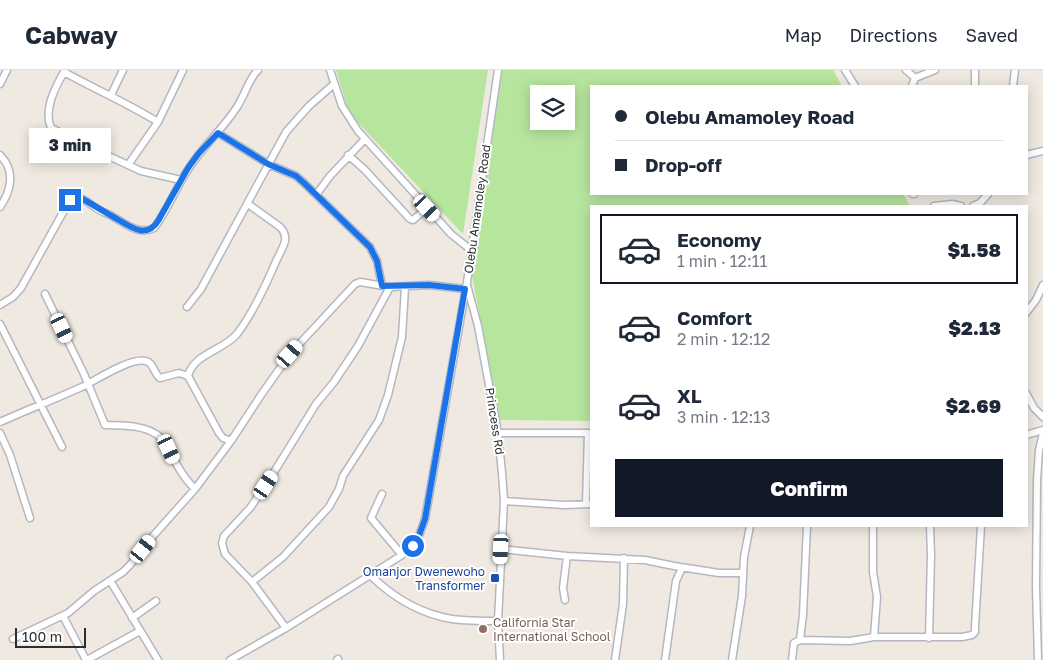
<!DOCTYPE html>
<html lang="en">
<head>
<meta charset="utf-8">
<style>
	:root { --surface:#fff; --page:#f2f2f3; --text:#1f2937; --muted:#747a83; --line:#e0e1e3; --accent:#111827 }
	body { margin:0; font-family:"Golos Text",sans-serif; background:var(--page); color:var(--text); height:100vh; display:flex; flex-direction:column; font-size:19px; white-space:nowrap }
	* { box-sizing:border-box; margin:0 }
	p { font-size:16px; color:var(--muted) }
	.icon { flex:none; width:28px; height:28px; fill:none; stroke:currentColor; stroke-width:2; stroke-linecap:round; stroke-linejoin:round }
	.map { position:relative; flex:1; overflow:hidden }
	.panel { position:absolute; left:590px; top:135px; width:438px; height:322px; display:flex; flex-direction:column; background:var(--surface); border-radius:0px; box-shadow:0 2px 12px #0003 }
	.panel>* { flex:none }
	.hud { position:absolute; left:590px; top:15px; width:438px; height:110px; border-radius:0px; box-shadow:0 2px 12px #0003; display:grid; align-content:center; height:110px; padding:0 25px; background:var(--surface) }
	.buttons { position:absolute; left:530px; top:15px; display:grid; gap:10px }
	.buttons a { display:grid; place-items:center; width:45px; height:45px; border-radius:0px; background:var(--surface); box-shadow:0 2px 12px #0003; font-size:25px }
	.scale { position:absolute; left:15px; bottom:12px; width:71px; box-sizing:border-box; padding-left:5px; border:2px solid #2e2e2e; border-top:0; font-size:14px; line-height:18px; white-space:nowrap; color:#2e2e2e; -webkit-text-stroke:4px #fff; paint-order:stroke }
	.end { position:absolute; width:22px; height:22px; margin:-11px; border:6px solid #1a73e8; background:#fff; box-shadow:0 0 0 2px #fff }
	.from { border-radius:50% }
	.bubble { position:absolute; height:35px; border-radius:0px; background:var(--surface); box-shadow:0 2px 12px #0003; font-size:16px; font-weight:800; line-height:35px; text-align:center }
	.car { position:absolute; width:15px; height:30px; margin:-15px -8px; border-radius:6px; box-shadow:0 0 4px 1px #0007; background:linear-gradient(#fff 24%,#345 0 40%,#fff 0 76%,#345 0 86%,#fff 0) }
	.hud b { display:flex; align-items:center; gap:18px; height:48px; font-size:19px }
	.hud b+b { border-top:1px solid var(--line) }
	.hud i { width:12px; height:12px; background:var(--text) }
	ul { padding:9px 0 0; list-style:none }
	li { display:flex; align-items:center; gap:15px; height:70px; margin:0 10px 8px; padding:0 15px; border:2px solid transparent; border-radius:0px }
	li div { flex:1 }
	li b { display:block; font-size:19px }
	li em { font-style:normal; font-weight:800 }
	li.on { border-color:var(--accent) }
	li>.icon { width:45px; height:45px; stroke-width:1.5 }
	.button { display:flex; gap:10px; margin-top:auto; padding:10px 25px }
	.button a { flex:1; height:58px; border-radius:0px; background:var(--accent); color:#fff; font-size:20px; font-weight:800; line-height:58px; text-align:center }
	header { display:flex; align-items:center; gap:30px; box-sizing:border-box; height:70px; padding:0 25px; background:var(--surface); border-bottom:1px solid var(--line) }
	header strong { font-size:24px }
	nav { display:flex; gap:28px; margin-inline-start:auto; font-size:18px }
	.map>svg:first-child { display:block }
	.green { fill:#b6e59e; fill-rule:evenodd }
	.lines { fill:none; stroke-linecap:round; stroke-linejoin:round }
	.minor-casing { stroke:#b4b7c1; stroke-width:9 }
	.minor { stroke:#fff; stroke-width:6 }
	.route { stroke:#1a73e8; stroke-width:6 }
	.transit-dot { fill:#1a4fb4; stroke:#fff; stroke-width:2 }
	.education-dot { fill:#8d6e63; stroke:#fff; stroke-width:2 }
	.labels { text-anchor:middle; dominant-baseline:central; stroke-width:4; stroke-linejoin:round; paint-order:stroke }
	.street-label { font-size:12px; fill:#2e2e2e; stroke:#fff }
	.transit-label { font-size:12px; fill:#164399; stroke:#fff; text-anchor:end }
	.education-label { font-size:12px; fill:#785e54; stroke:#fff; text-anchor:start }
</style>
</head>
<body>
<header>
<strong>Cabway</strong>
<nav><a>Map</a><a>Directions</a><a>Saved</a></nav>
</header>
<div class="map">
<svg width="1043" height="590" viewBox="0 0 1043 590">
	<rect width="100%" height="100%" fill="#efe9e1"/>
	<path class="green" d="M336,0H488L463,164L349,43Z
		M502,0H833L842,16H591V124H903L910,136H591V351L500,350L472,206ZM539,24H566V51H539Z"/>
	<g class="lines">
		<g class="minor-casing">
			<path id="minor" d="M65,0C56,16 43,39 51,58L115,89L141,101L181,110
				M330,0L342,36L358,61L451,164L471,180
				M845,0L855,16
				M906,0L915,8
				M64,2C95,19 127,33 158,52
				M0,14L7,0
				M912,16L915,8L935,0
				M975,16V0
				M1013,16L1015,0
				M111,25L123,0
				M218,63L268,94L296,106L304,113L370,177L377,191L382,216
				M0,85C16,101 11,121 0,137
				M348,85L364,99L410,149L413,150L427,138
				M1026,85L1043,81
				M128,95L158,52L183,0
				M913,124H914
				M316,125L330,106L365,69
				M934,136L952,134L961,136
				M973,136L980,133L988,124
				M467,215L478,256L498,363L502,403L504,431L498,551L500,590
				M45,224L84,304L105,355C123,355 148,355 161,368C168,376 172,386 177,395C182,404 188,412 195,419
				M0,235L13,227L21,218L71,128C81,125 88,133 96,138C100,141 106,143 110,145C124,152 137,166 154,158C168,140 176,117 189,98C203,76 223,59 237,37C245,25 248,10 258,0
				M187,237L201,219L286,62L309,36L334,14
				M1026,243L1036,230L1043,215
				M0,254L62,377
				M188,306C193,284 224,280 237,264C253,243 264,219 274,196C277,188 283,179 285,171C286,165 284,161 280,157L248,134
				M1026,323L1034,338L1043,347
				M0,352C27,340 55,329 82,317C96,310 131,287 146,291C154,293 154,304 160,308L179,303L188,306L219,363L223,368L231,371
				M0,363L10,385L30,448
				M498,363H591
				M1026,365L1043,360
				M382,424L371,448L402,485
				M504,431L564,435L591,434
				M586,434L588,363
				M873,456V502L877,527L874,567
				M501,479L567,486L645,490L674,496L719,503H743
				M371,506C393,527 421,544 452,549C467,551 483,551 498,551
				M111,512L158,590
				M252,512L283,487L329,437L339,419L343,406L379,350L388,325L402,267L405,217
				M565,530L563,518L567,486
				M63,546L86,590
				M132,548L156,531
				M286,558L252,512L225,484L222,473L224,466L250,438L266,415L316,334L334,312L358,276L390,217
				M929,568L931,485L930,456
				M13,569L68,543L94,521L123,502L130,495L153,466L195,419L231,371L261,325L290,284L355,214L360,212L390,217L429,215L465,219
				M800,570L803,545L807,456
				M87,590L140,561
				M230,590L286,558L402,485L417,471L425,449L467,212L498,0
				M337,590L338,589
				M615,590L623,534L624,488
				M665,590L676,511L682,498
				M732,590L742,526L744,487L750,456
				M792,590L794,573L800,570L850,571L874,567H962L972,565L975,562V557L981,456
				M1038,590L1036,517L1037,409L1039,380L1043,363"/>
		</g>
		<use href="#minor" class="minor"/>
	</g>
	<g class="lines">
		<path class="route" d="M70,130L74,127H79C90,133 100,139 110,145C126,153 145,172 158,151L188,98L199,83L218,63L268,94L296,106L304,113L370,177L377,191L382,216L429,215L465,219L425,449L417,471L413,476"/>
	</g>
	<rect class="transit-dot" x="490" y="503" width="10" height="10" rx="2.5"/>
	<circle class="education-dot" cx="483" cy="559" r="5"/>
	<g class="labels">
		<g class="street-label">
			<text transform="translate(477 139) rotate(-82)">Olebu Amamoley Road</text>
			<text transform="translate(495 351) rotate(81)">Princess Rd</text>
		</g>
		<g class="transit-label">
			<text x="485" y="501">Omanjor Dwenewoho<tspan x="485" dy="14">Transformer</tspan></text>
		</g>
		<g class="education-label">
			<text x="493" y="552">California Star<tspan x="493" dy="14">International School</tspan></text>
		</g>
	</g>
</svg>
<div class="buttons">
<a><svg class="icon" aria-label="layers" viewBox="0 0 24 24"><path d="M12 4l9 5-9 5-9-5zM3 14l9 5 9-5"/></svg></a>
</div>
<div class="scale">100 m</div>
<i class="end from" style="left:413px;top:476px"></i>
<i class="end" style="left:70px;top:130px"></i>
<div class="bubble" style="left:29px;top:58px;width:82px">3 min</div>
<i class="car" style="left:427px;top:138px;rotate:137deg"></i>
<i class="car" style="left:62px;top:258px;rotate:155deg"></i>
<i class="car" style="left:290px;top:284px;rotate:41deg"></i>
<i class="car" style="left:169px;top:379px;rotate:155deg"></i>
<i class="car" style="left:266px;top:415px;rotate:33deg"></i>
<i class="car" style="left:143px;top:479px;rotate:39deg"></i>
<i class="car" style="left:501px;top:479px;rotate:183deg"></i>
<div class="hud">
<b><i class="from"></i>Olebu Amamoley Road</b>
<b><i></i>Drop-off</b>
</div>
<section class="panel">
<ul>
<li class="on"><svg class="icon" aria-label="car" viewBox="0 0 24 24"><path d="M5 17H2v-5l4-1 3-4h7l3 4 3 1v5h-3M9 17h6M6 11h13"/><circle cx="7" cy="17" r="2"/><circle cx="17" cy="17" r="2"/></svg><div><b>Economy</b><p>1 min · 12:11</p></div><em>$1.58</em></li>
<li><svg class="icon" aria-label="car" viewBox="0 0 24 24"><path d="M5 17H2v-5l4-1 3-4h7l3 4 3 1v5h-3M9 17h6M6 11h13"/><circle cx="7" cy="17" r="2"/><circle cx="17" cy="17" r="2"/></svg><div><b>Comfort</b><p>2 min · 12:12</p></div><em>$2.13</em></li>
<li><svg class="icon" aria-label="car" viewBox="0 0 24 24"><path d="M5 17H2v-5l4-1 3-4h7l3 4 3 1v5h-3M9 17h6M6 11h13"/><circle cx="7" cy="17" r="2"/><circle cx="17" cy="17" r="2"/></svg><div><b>XL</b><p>3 min · 12:13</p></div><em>$2.69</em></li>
</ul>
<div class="button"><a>Confirm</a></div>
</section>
</div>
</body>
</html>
